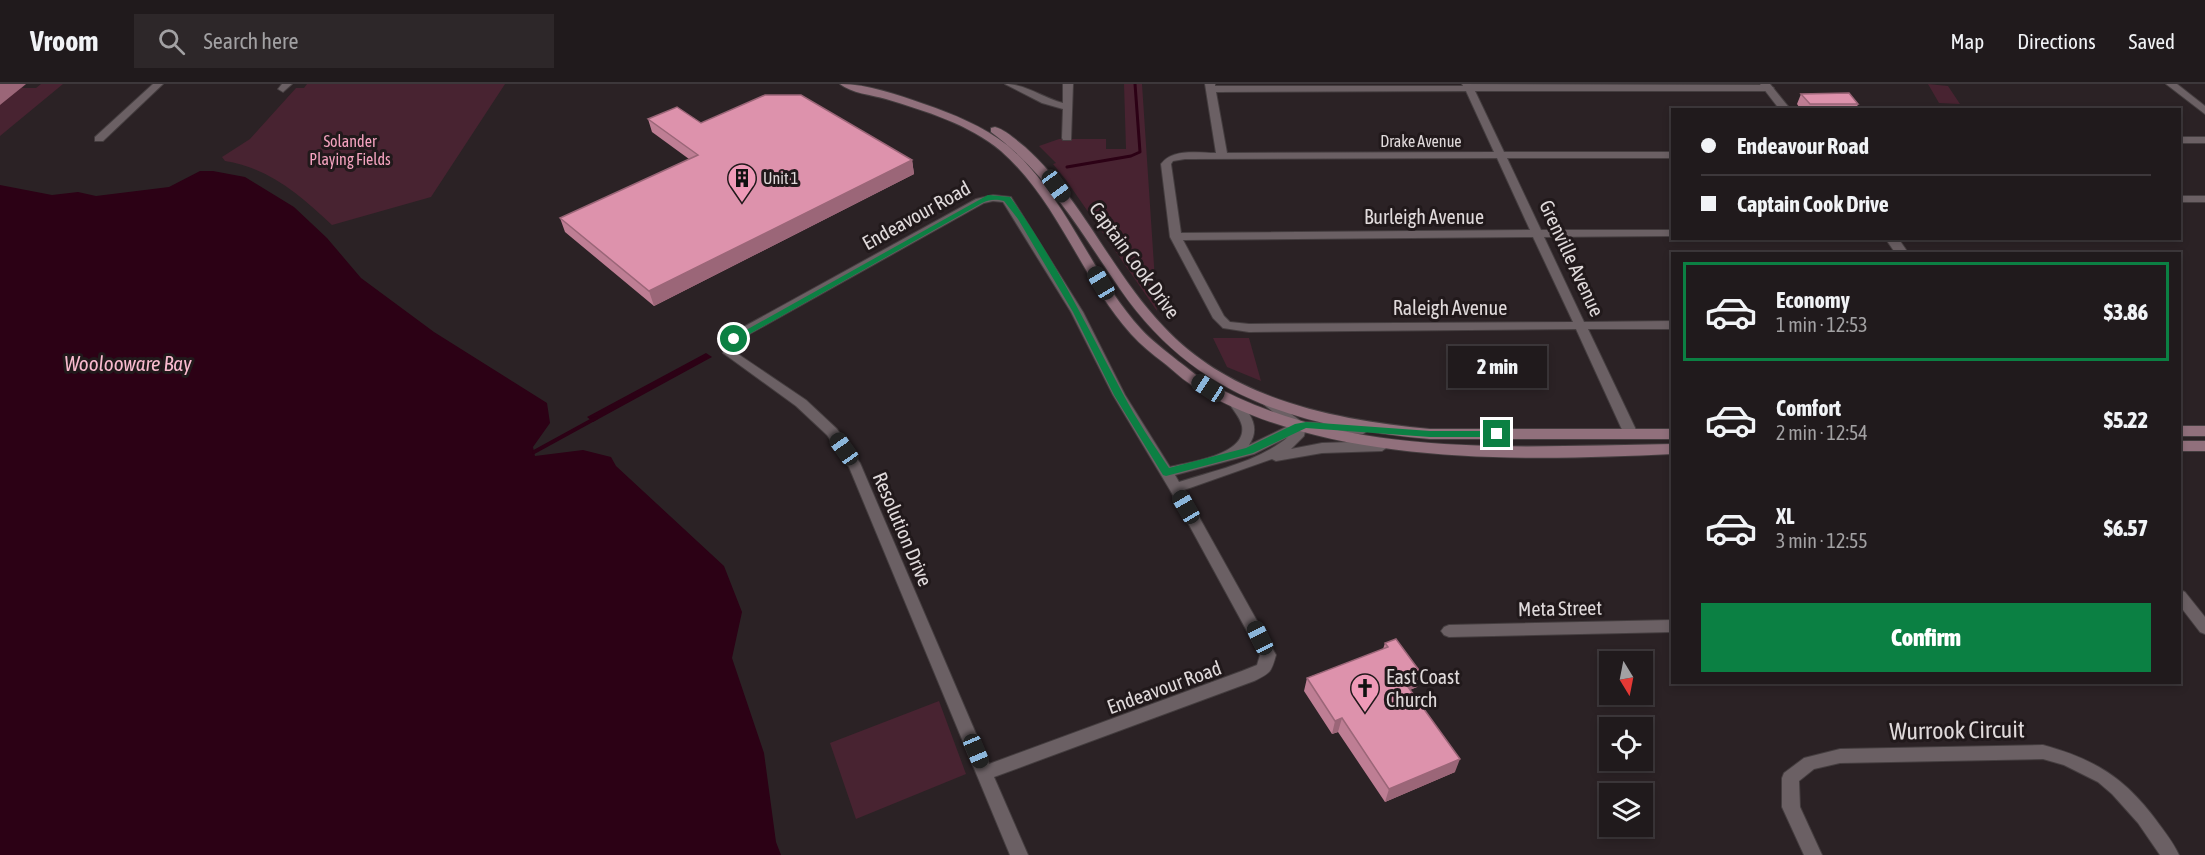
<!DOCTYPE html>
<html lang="en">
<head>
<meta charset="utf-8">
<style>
	:root { --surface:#201a1c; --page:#2d2729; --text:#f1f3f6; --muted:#a2a1a3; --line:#3d383b; --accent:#0b8043 }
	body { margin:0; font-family:"Asap Condensed",sans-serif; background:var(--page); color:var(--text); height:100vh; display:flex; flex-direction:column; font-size:22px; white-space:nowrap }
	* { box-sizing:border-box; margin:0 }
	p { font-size:20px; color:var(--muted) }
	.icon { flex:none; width:33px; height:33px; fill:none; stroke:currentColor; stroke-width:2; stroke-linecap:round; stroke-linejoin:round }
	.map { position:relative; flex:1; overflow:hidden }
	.drawer { position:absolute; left:1671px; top:168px; width:510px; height:432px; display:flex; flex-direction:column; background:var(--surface); border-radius:0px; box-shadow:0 3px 9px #0003,0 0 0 2px var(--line) }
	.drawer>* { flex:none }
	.hud { position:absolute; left:1671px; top:24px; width:510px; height:132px; border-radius:0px; box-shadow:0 3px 9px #0003,0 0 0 2px var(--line); display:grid; align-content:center; height:132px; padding:0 30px; background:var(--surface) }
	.needle { width:39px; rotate:170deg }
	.controls { position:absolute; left:1599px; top:567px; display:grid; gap:12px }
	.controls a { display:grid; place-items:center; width:54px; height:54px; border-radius:0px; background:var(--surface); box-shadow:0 3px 9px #0003,0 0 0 2px var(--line); font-size:30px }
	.end { position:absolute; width:27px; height:27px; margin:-14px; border:8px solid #0b8043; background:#fff; box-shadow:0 0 0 3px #fff }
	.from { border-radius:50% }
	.bubble { position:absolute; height:42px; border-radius:0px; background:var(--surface); box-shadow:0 3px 9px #0003,0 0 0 2px var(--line); font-size:20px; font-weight:800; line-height:42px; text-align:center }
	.car { position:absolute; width:18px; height:36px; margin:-18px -9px; border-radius:8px; box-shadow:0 0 4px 2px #0007; background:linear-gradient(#222 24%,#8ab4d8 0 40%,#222 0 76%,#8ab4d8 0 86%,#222 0) }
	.hud b { display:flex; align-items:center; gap:21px; height:57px; font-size:22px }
	.hud b+b { border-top:2px solid var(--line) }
	.hud i { width:15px; height:15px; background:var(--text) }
	ul { padding:10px 0 0; list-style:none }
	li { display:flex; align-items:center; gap:18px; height:99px; margin:0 12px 9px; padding:0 18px; border:3px solid transparent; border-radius:0px }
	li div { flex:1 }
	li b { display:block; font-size:22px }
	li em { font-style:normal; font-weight:800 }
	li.current { border-color:var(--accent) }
	li>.icon { width:54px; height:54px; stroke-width:1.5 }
	.cta { display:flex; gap:12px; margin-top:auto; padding:12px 30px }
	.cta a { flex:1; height:69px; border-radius:0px; background:var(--accent); color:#fff; font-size:24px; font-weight:800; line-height:69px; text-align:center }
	header { display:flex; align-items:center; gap:36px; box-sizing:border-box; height:84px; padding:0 30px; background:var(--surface); border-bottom:2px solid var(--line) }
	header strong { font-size:28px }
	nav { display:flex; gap:33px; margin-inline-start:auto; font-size:21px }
	.search { width:420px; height:54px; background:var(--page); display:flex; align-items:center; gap:15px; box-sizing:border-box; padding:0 21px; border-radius:0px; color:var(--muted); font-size:22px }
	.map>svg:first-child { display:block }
	.green { fill:#482331 }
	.water { fill:#2c0115 }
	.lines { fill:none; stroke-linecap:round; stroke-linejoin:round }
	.stream-far1 { stroke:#2c0115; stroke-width:3 }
	.stream { stroke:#2c0115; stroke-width:4 }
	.minor-casing { stroke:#443d3f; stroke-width:2 }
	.tertiary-casing { stroke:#443d3f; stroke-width:2 }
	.secondary-casing { stroke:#443d3f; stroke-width:2 }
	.minor { fill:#6b6064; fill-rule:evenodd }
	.tertiary { fill:#6b6064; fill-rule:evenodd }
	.secondary { fill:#91707c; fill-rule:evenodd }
	.wall { fill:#be7e94 }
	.shaded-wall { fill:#9b6678 }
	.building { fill:#dd92ac; stroke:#9b6678; stroke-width:1.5 }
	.route { fill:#0b8043 }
	.labels { text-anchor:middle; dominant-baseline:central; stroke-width:6; stroke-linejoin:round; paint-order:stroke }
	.far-park-label { font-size:16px; fill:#f4a3bf; stroke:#21191b }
	.far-street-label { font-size:16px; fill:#e0dadb; stroke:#21191b }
	.far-poi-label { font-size:16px; fill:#e0dadb; stroke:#21191b; text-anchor:start }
	.street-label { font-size:20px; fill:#e0dadb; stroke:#21191b }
	.poi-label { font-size:20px; fill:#e0dadb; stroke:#21191b; text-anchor:start }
	.water-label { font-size:21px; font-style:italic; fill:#f8bace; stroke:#21191b }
	.near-street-label { font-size:24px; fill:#e0dadb; stroke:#21191b }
</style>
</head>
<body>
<header>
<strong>Vroom</strong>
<div class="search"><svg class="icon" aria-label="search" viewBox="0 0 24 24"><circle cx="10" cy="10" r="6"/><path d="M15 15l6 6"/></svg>Search here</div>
<nav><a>Map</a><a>Directions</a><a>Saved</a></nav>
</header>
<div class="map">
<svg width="2205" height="771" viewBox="0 0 2205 771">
	<rect width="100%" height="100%" fill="#2b2225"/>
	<path class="green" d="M0,0H26L22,4H36L41,0H63L0,52Z
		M307,0H505L431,113L332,141C300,111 269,84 225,77L222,73L250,55L296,4H304Z
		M1124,0H1142L1157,227L1066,96L1053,80L1056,79L1039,62L1059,55H1106V65H1126Z
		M1928,0L1948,2L1960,20L1939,19Z
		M1213,254H1249L1261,297L1227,283Z
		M939,617L966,690L856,735L830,659Z"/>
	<path class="water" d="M200,87H213L245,93L294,123L327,154L361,194L434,248L547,319L550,339L533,363L535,372L583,366L611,373L616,382L724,482L742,528L732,574L764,669L776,758L781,771H0V101L52,111L78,108L96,112L169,103Z
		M706,269L712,273L593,338L587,333Z"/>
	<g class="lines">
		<path class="stream-far1" d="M1067,83L1131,72L1140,68L1135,0"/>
		<path class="stream" d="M534,368L596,334"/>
		<g class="minor-casing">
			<path id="minor" d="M153,0H163L103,57H95V53Z
				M282,0H292L283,8L278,5Z
				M1005,0C1026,0 1043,14 1063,19V0H1073L1071,56H1063L1062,54L1063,25L1042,19Z
				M1205,0H1215V2H1463L1462,0L1769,1L1774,4L1769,7H1475L1504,68H1672V74H1507L1541,146H1672V152L1544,153L1584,238L1672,237V245H1588L1638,350L1631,355L1624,350L1576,245L1249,248L1223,244L1213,234L1170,153L1161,80C1172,64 1199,69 1216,69ZM1466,7L1494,68L1227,69L1216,8ZM1497,74L1530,146L1181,149L1171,80L1173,77L1185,75ZM1533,153L1573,238L1249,240L1230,238L1224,232L1183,156Z
				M2180,53H2205V59H2180Z
				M993,111L1011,113L1083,228L1125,311L1170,383C1189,378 1247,371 1242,342C1240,333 1233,326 1228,318L1234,314L1239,315C1250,330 1261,343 1249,361L1290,341L1263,320L1262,317L1268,313L1302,338L1363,340L1370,345L1363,350L1305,347L1304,352L1291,365L1322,359L1382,357L1389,362L1382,367L1322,369L1276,377L1272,375L1184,406L1276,571C1271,589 1270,589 1254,597L994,693L1028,771H1010L849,383L827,351L796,322L723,269L726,258L738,246L976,115ZM993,117L1003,118L1071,228L1113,311L1170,406L1260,571L1257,581L1242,587L989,680L860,379L837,345L806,316L735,268L736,262L746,252L984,119ZM1288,353C1258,378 1215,386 1179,398L1175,391L1254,370Z
				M2180,112H2205V118H2180Z
				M2180,506L2185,508L2205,533V550L2200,548L2180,522Z
				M1672,536V548L1449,553L1444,551L1441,547L1444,543L1449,541Z
				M2043,661C2094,675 2124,693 2156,736C2164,747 2173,758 2179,771H2160L2138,739L2112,710L2098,698L2064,681L2043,675L1840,679L1814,685L1799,697L1800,723L1822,771H1804L1782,723V694L1784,689L1804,674L1840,665Z"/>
		</g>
		<g class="tertiary-casing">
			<path id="tertiary" d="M1760,0H1770L1791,26H1780Z
				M2166,0H2177L2205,22V30Z
				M1885,154H1898L1909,170H1896Z"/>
		</g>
		<g class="secondary-casing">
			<path id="secondary" d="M840,0C868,0 898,11 924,20C953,30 983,42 1007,61C1032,82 1051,109 1068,136C1091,173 1112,213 1141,245C1152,257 1166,267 1178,277C1187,283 1196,292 1205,297C1346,377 1516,362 1672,360V370C1523,377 1326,383 1195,303C1184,297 1174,287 1164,279C1152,270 1141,261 1131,250C1081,194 1058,117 1001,67C969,40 925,27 886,15C872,11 851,9 840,0Z
				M995,43C1006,46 1016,56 1025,63C1082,114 1111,188 1164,243C1232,316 1335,336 1430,345H1672V355H1430C1302,343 1196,316 1120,205C1081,148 1048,90 991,48V44Z
				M2180,342H2205V352H2180Z
				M2180,357H2205V367H2180Z"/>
		</g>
		<use href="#minor" class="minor"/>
		<use href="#tertiary" class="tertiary"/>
		<use href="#secondary" class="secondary"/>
	</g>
	<path class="wall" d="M1801,10L1858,20L1856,26H1801L1797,20Z
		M648,35L701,39L912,76L914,90L654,222L565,148L560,134L689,75L652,48Z
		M1385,559L1421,589L1417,603L1410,606L1455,688L1385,718L1338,648L1332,650L1304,607L1307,594L1383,565Z"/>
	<path class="shaded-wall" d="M0,0H26L0,21Z
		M912,76L914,90L654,222L649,207Z
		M1421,589L1417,603L1398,610L1403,596Z
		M1342,634L1338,648L1332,650L1335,637Z
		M1460,675L1455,688L1385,718L1389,705Z"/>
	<path class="building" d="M1849,9L1858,20H1810L1801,10Z
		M765,11H801L912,76L649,207L560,134L698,71L648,35L677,23L701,39Z
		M1396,555L1421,589L1403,596L1460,675L1389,705L1342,634L1335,637L1307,594L1388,563L1385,559Z"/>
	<path class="route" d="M988,111L1010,113C1055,175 1087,243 1123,310C1136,335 1153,360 1169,384L1246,364L1295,340L1306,338L1430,347H1497L1502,350L1497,353H1430L1306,344L1253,369L1166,392L1163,391L1114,311L1073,228L1018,135L1004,117C996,115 990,115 982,119L737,257L730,255Z"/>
	<defs>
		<g id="building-pin" transform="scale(1.5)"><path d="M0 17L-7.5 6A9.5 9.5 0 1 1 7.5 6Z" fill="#ef9ab8" stroke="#21191b"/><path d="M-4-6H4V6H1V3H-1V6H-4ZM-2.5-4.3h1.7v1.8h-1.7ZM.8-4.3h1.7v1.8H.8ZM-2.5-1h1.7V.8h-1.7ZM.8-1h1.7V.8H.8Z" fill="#111"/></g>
		<g id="church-pin" transform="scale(1.5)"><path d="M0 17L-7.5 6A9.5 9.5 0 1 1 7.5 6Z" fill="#ef9ab8" stroke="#21191b"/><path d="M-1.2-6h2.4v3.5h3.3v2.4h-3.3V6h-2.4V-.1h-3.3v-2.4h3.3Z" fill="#111"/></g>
	</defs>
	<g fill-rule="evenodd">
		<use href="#building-pin" x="742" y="94"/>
		<use href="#church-pin" x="1365" y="604"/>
	</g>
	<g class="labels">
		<g class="far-park-label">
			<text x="350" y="57">Solander<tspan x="350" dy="18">Playing Fields</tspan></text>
		</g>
		<g class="far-street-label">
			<text x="1421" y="57">Drake Avenue</text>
		</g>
		<g class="far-poi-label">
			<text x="763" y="94">Unit 1</text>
		</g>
		<g class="street-label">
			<text transform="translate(916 131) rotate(-29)">Endeavour Road</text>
			<text x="1424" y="132">Burleigh Avenue</text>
			<text transform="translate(1572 174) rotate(65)">Grenville Avenue</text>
			<text transform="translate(1135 176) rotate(54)">Captain Cook Drive</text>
			<text x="1450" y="223">Raleigh Avenue</text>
			<text transform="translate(903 445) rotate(67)">Resolution Drive</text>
			<text transform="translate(1560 524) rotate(-1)">Meta Street</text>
			<text transform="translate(1164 603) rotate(-20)">Endeavour Road</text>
		</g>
		<g class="poi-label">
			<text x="1386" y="592">East Coast<tspan x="1386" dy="23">Church</tspan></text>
		</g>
		<g class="water-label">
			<text x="128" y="279">Woolooware Bay</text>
		</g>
		<g class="near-street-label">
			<text transform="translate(1957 646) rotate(-1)">Wurrook Circuit</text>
		</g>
	</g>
</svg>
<div class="controls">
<a><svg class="needle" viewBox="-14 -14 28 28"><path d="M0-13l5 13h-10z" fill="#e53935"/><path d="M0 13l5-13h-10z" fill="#a2a1a3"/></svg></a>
<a><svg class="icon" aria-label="locate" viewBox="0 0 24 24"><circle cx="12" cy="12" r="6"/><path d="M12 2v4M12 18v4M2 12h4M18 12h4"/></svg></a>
<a><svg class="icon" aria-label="layers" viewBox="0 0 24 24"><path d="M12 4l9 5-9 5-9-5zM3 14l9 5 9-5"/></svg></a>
</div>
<i class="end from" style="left:734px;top:255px"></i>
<i class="end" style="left:1497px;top:350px"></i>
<div class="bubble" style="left:1448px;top:262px;width:99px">2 min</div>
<i class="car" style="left:1056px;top:102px;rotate:144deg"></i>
<i class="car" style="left:1101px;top:199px;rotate:329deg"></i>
<i class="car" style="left:1208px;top:304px;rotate:303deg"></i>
<i class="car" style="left:844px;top:365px;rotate:325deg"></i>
<i class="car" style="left:1186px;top:423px;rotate:330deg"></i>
<i class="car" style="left:1260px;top:554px;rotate:334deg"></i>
<i class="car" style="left:976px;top:667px;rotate:157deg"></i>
<div class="hud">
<b><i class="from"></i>Endeavour Road</b>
<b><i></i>Captain Cook Drive</b>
</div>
<section class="drawer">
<ul>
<li class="current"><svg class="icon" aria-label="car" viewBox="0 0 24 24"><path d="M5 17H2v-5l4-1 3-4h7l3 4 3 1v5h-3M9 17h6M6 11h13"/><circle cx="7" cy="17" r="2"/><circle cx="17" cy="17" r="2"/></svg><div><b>Economy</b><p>1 min · 12:53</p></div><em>$3.86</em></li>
<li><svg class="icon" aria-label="car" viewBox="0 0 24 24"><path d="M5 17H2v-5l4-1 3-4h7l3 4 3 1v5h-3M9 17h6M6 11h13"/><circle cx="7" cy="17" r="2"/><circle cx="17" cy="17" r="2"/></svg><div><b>Comfort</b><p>2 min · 12:54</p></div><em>$5.22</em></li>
<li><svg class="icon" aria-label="car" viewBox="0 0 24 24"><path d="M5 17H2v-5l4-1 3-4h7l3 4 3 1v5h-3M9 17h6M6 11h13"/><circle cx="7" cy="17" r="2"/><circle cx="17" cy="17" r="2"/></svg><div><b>XL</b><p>3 min · 12:55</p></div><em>$6.57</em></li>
</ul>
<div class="cta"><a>Confirm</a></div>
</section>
</div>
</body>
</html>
